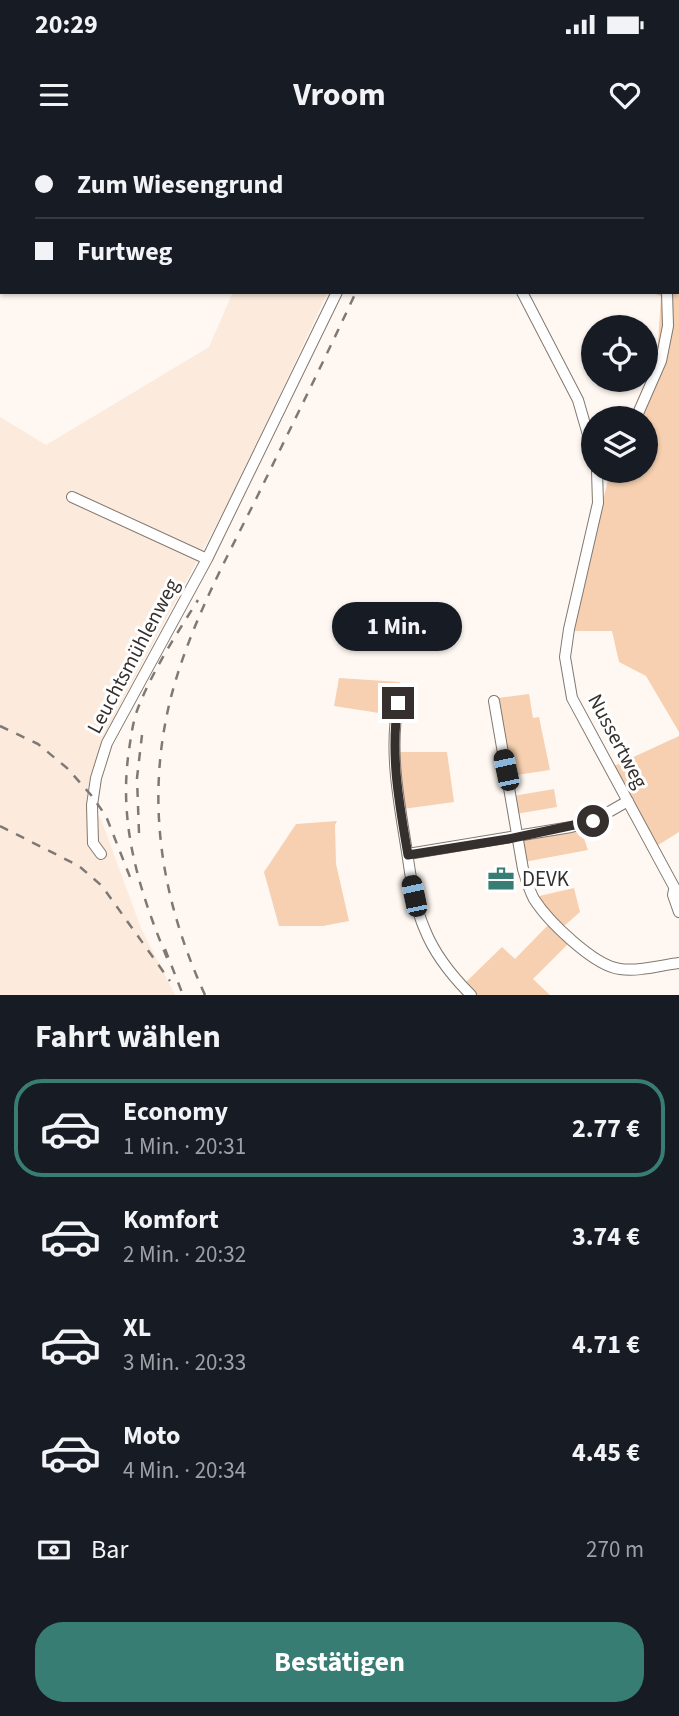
<!DOCTYPE html>
<html lang="de">
<head>
<meta charset="utf-8">
<style>
	:root { --surface:#171b24; --page:#20242c; --text:#f1f3f6; --muted:#9ea1a6; --line:#363941; --accent:#387d73 }
	body { margin:0; font-family:"Source Sans 3",sans-serif; background:var(--page); color:var(--text); height:100vh; display:flex; flex-direction:column; font-size:26px; white-space:nowrap }
	* { box-sizing:border-box; margin:0 }
	p { font-size:23px; color:var(--muted) }
	.icon { flex:none; width:38px; height:38px; fill:none; stroke:currentColor; stroke-width:2; stroke-linecap:round; stroke-linejoin:round }
	.map { position:relative; height:855px; overflow:hidden }
	.sheet { display:flex; flex-direction:column; background:var(--surface); flex:1 }
	.sheet>* { flex:none }
	.banner { position:absolute; left:0px; top:0px; width:679px; height:154px; box-shadow:0 2px 5px #0004; display:grid; align-content:center; height:154px; padding:0 35px; background:var(--surface) }
	.tools { position:absolute; left:581px; top:175px; display:grid; gap:14px }
	.tools a { display:grid; place-items:center; width:77px; height:77px; border-radius:50%; background:var(--surface); box-shadow:0 2px 5px #0004; font-size:35px }
	.end { position:absolute; width:32px; height:32px; margin:-16px; border:9px solid #35302d; background:#fff; box-shadow:0 0 0 4px #fff }
	.from { border-radius:50% }
	.bubble { position:absolute; height:49px; border-radius:24px; background:var(--surface); box-shadow:0 2px 5px #0004; font-size:23px; font-weight:700; line-height:49px; text-align:center }
	.car { position:absolute; width:21px; height:42px; margin:-21px -10px; border-radius:9px; box-shadow:0 0 5px 2px #0007; background:linear-gradient(#222 24%,#8ab4d8 0 40%,#222 0 76%,#8ab4d8 0 86%,#222 0) }
	.banner b { display:flex; align-items:center; gap:24px; height:66px; font-size:26px }
	.banner b+b { border-top:2px solid var(--line) }
	.banner i { width:18px; height:18px; background:var(--text) }
	ul { padding:0; list-style:none }
	li { display:flex; align-items:center; gap:21px; height:98px; margin:0 14px 10px; padding:0 21px; border:4px solid transparent; border-radius:28px }
	li div { flex:1 }
	li b { display:block; font-size:26px }
	li em { font-style:normal; font-weight:700 }
	li.selected { border-color:var(--accent) }
	li>.icon { width:63px; height:63px; stroke-width:1.5 }
	h2 { padding:0 35px; font-size:32px; line-height:84px }
	.pay { display:flex; align-items:center; gap:18px; height:77px; padding:0 35px; font-size:26px }
	.pay p { margin-inline-start:auto }
	.action { display:flex; gap:14px; margin-top:auto; padding:14px 35px }
	.action a { flex:1; height:80px; border-radius:28px; background:var(--accent); color:#fff; font-size:28px; font-weight:700; line-height:80px; text-align:center }
	.status { display:flex; justify-content:space-between; align-items:center; height:49px; padding:0 35px; background:var(--surface); direction:ltr }
	.status svg { height:19px; fill:currentColor }
	header { display:flex; justify-content:space-between; align-items:center; height:91px; padding:0 35px; background:var(--surface); font-size:32px; font-weight:700 }
	.map>svg:first-child { display:block }
	.built { fill:#fceadc }
	.green { fill:#f6d0b0 }
	.lines { fill:none; stroke-linecap:round; stroke-linejoin:round }
	.minor-casing { stroke:#82786f; stroke-width:12 }
	.minor { stroke:#fff; stroke-width:10 }
	.rail { stroke:#7f7975; stroke-width:2.5; stroke-dasharray:9 9; stroke-linecap:butt }
	.route { stroke:#35302d; stroke-width:9 }
	.labels { text-anchor:middle; dominant-baseline:central; stroke-width:6; stroke-linejoin:round; paint-order:stroke }
	.street-label { font-size:21px; fill:#35302d; stroke:#fff }
	.poi-label { font-size:21px; fill:#35302d; stroke:#fff; text-anchor:start }
</style>
</head>
<body>
<div class="status"><b>20:29</b><svg viewBox="0 0 49 12"><path d="M0 12V9h3v3zM5 12V6h3v6zM10 12V3h3v9zM15 12V0h3v12zM26 1h20v11H26zM47 4h2v5h-2z"/></svg></div>
<header><svg class="icon" aria-label="menu" viewBox="0 0 24 24"><path d="M4 6h16M4 12h16M4 18h16"/></svg>Vroom<svg class="icon" aria-label="heart" viewBox="0 0 24 24"><path d="M12 20l-8-8c-3-5 5-10 8-4 3-6 11-1 8 4z"/></svg></header>
<div class="map">
<svg width="679" height="855" viewBox="0 0 679 855">
	<rect width="100%" height="100%" fill="#fff8f2"/>
	<path class="built" d="M233,152H328L237,346L115,575L91,633L86,662L101,679L141,788L175,855H0V277L46,305L209,207Z"/>
	<path class="green" d="M677,97H679V592L646,536L619,522L612,491H573L609,335L611,331H646V278H638L657,218L661,156L650,152H677Z
		M339,538L400,542L392,575L334,566Z
		M529,554L533,578L539,577L550,630L510,636L497,558Z
		M679,596V692L655,707L614,626Z
		M396,612H447L454,662L403,669Z
		M554,649L557,667L516,674L513,656Z
		M337,681L335,685L336,724L349,781L323,786H279L264,732L296,684Z
		M580,687L588,710L524,722L521,704L526,699Z
		M574,748L580,772L563,787L535,757Z
		M549,784L569,803L533,839L550,855H477L465,843L502,807L515,819Z"/>
	<g class="lines">
		<g class="minor-casing">
			<path id="minor" d="M388,2V0
				M677,9L679,0
				M522,152L578,260L593,312
				M636,278L661,221L668,186L667,152
				M597,331L598,363L569,489L565,517L572,558L679,756
				M72,357L207,419
				M494,561L523,729C526,739 529,750 534,759C548,781 594,826 620,829C639,832 661,825 679,823
				M398,563C389,614 399,661 407,712C411,738 414,765 425,790C435,815 452,836 471,855
				M101,714L93,703L92,665L96,638L107,603L207,419L337,152
				M408,714L571,687L593,681L628,661
				M674,750L673,755L679,772"/>
		</g>
		<use href="#minor" class="minor"/>
		<path class="rail" d="M414,2V0
			M0,586L38,604L67,628L91,655L106,676L130,737
			M0,686L79,726L102,746L170,841
			M139,693L137,638L142,595
			M165,809L183,855
			M167,818C139,750 118,684 129,610C131,596 133,581 138,568C153,530 176,495 198,460
			M205,855C162,761 145,664 170,561C188,489 224,423 257,357C290,289 324,221 356,152"/>
	</g>
	<g class="lines">
		<path class="route" d="M398,563C390,615 399,663 408,715L508,699L593,681"/>
	</g>
	<defs>
		<g id="office-bare" transform="scale(2.1)"><path d="M-6-3h4V-5.5h4V-3h4V5H-6ZM-1-4.5V-3h2v-1.5ZM-6 0V1H6V0Z" fill="#387d73" stroke="#fff" stroke-width="2.5" paint-order="stroke"/></g>
	</defs>
	<g fill-rule="evenodd">
		<use href="#office-bare" x="501" y="739"/>
	</g>
	<g class="labels">
		<g class="street-label">
			<text transform="translate(133 516) rotate(-62)">Leuchtsmühlenweg</text>
			<text transform="translate(618 601) rotate(62)">Nussertweg</text>
		</g>
		<g class="poi-label">
			<text x="522" y="739">DEVK</text>
		</g>
	</g>
</svg>
<div class="tools">
<a><svg class="icon" aria-label="locate" viewBox="0 0 24 24"><circle cx="12" cy="12" r="6"/><path d="M12 2v4M12 18v4M2 12h4M18 12h4"/></svg></a>
<a><svg class="icon" aria-label="layers" viewBox="0 0 24 24"><path d="M12 4l9 5-9 5-9-5zM3 14l9 5 9-5"/></svg></a>
</div>
<i class="end from" style="left:593px;top:681px"></i>
<i class="end" style="left:398px;top:563px"></i>
<div class="bubble" style="left:332px;top:462px;width:130px">1 Min.</div>
<i class="car" style="left:506px;top:630px;rotate:348deg"></i>
<i class="car" style="left:414px;top:756px;rotate:348deg"></i>
<div class="banner">
<b><i class="from"></i>Zum Wiesengrund</b>
<b><i></i>Furtweg</b>
</div>
</div>
<section class="sheet">
<h2>Fahrt wählen</h2>
<ul>
<li class="selected"><svg class="icon" aria-label="car" viewBox="0 0 24 24"><path d="M5 17H2v-5l4-1 3-4h7l3 4 3 1v5h-3M9 17h6M6 11h13"/><circle cx="7" cy="17" r="2"/><circle cx="17" cy="17" r="2"/></svg><div><b>Economy</b><p>1 Min. · 20:31</p></div><em>2.77 €</em></li>
<li><svg class="icon" aria-label="car" viewBox="0 0 24 24"><path d="M5 17H2v-5l4-1 3-4h7l3 4 3 1v5h-3M9 17h6M6 11h13"/><circle cx="7" cy="17" r="2"/><circle cx="17" cy="17" r="2"/></svg><div><b>Komfort</b><p>2 Min. · 20:32</p></div><em>3.74 €</em></li>
<li><svg class="icon" aria-label="car" viewBox="0 0 24 24"><path d="M5 17H2v-5l4-1 3-4h7l3 4 3 1v5h-3M9 17h6M6 11h13"/><circle cx="7" cy="17" r="2"/><circle cx="17" cy="17" r="2"/></svg><div><b>XL</b><p>3 Min. · 20:33</p></div><em>4.71 €</em></li>
<li><svg class="icon" aria-label="car" viewBox="0 0 24 24"><path d="M5 17H2v-5l4-1 3-4h7l3 4 3 1v5h-3M9 17h6M6 11h13"/><circle cx="7" cy="17" r="2"/><circle cx="17" cy="17" r="2"/></svg><div><b>Moto</b><p>4 Min. · 20:34</p></div><em>4.45 €</em></li>
</ul>
<div class="pay"><svg class="icon" aria-label="cash" viewBox="0 0 24 24"><path d="M3 7h18v10H3z"/><circle cx="12" cy="12" r="2"/></svg>Bar<p>270 m</p></div>
<div class="action"><a>Bestätigen</a></div>
</section>
</body>
</html>
